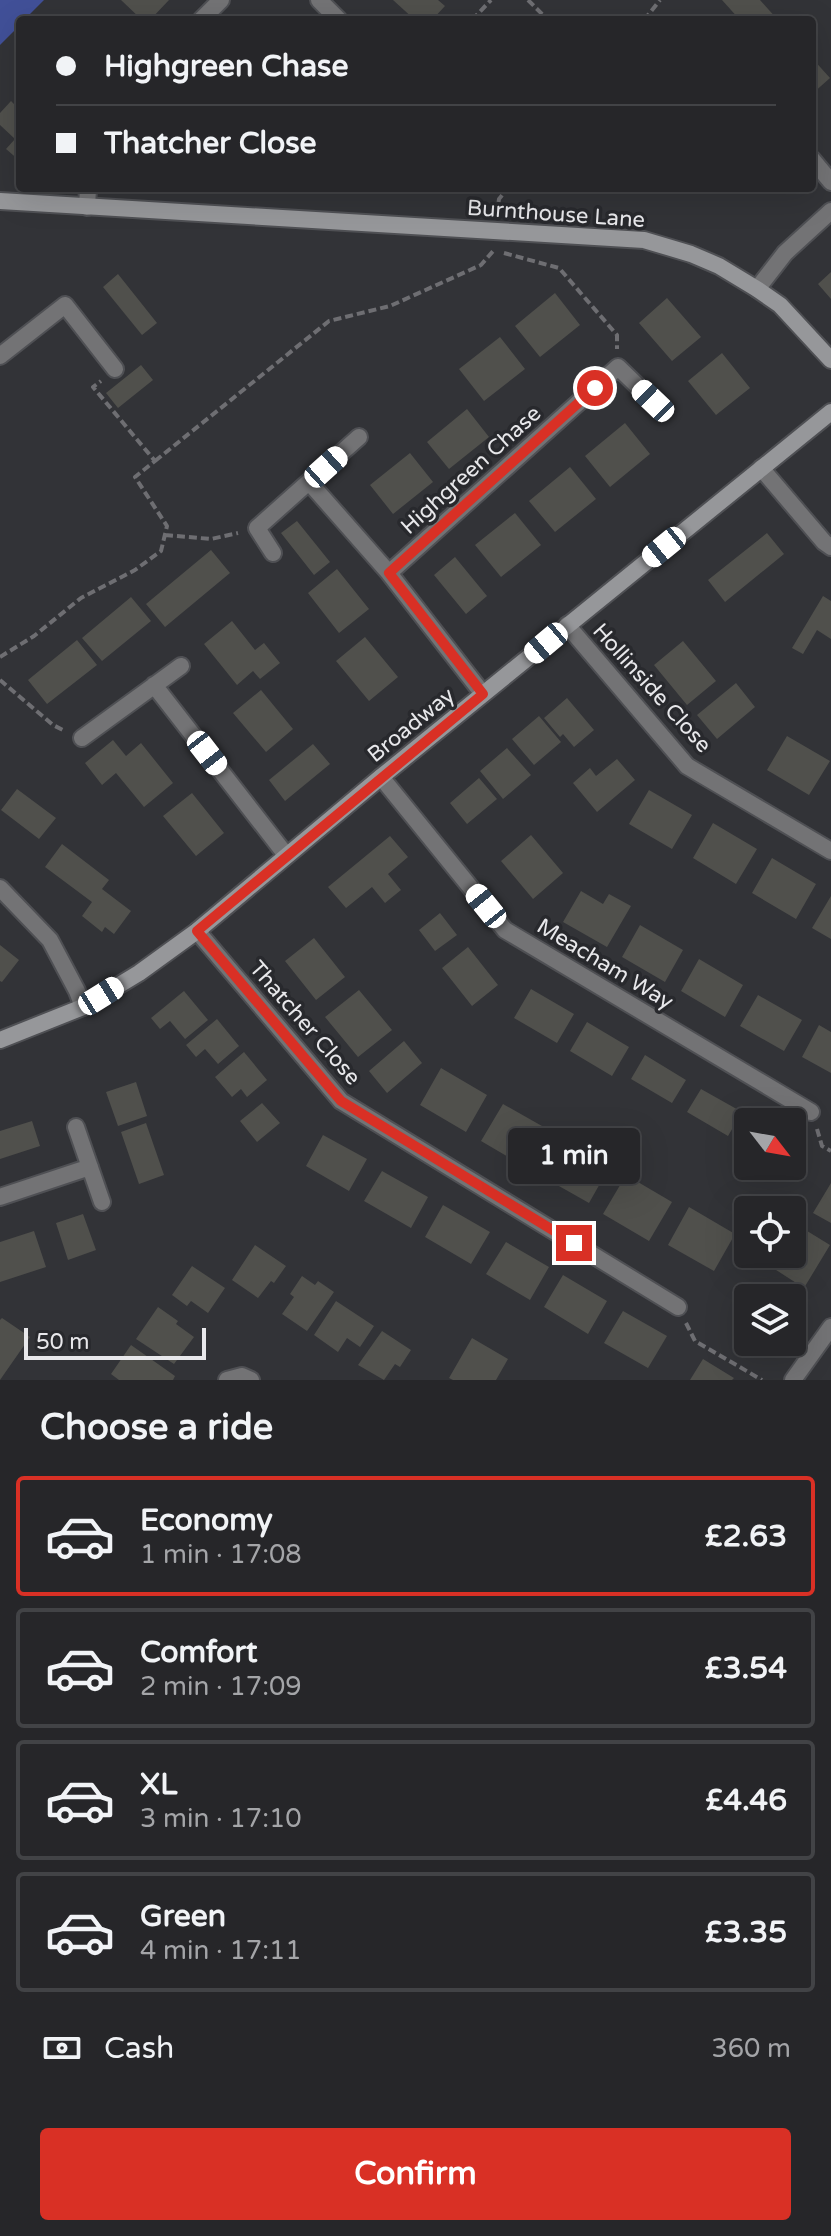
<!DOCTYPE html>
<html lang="en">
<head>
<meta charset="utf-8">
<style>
	:root { --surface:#262629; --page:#323235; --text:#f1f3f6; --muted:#a4a5a8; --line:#424346; --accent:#d93025 }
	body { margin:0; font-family:"Varela Round",sans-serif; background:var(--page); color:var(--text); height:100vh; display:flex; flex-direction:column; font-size:30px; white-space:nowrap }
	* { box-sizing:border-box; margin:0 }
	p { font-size:26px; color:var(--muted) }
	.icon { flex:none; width:44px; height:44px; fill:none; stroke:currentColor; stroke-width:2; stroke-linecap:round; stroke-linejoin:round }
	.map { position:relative; height:1380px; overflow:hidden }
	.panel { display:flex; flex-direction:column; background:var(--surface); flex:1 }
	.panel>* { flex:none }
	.top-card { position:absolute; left:16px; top:16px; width:800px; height:176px; border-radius:8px; box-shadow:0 8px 32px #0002,0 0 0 2px var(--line); display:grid; align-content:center; height:176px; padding:0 40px; background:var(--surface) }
	.needle { width:52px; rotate:121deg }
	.fabs { position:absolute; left:734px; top:1108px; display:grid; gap:16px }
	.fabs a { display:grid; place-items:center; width:72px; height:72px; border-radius:8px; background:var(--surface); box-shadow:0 8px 32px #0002,0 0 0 2px var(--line); font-size:40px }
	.scale { position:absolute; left:24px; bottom:20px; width:182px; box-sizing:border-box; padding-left:8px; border:4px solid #e8e8eb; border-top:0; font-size:22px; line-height:28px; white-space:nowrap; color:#e8e8eb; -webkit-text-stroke:6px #28292d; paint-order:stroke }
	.end { position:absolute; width:36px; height:36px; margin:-18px; border:10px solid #d93025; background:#fff; box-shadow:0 0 0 4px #fff }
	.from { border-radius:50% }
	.bubble { position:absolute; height:56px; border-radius:8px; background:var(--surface); box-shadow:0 8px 32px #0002,0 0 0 2px var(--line); font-size:26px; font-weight:700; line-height:56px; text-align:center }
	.car { position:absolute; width:24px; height:48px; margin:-24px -12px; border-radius:10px; box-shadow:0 0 6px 2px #0007; background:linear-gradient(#fff 24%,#345 0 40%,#fff 0 76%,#345 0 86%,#fff 0) }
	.top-card b { display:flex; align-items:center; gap:28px; height:76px; font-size:30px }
	.top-card b+b { border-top:2px solid var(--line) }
	.top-card i { width:20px; height:20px; background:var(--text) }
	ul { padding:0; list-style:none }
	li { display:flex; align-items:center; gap:24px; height:120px; margin:0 16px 12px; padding:0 24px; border:4px solid var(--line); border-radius:8px }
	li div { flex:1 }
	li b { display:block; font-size:30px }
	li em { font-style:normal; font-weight:700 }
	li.current { border-color:var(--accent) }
	li>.icon { width:72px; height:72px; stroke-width:1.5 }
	h2 { padding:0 40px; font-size:36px; line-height:96px }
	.pay { display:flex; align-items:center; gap:20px; height:88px; padding:0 40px; font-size:30px }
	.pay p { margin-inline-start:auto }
	.button { display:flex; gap:16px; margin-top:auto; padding:16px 40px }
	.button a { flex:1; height:92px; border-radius:8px; background:var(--accent); color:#fff; font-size:32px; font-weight:700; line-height:92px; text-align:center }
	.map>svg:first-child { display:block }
	.green { fill:#415098 }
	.building { fill:#50504c }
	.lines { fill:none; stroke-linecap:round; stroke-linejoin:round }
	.street-casing { stroke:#4f5054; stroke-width:20 }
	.secondary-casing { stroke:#4f5054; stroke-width:20 }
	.path { stroke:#6e6e72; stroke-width:4; stroke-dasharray:8 4; stroke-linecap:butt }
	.street { stroke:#737375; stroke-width:16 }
	.secondary { stroke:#96979a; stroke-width:16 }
	.route { stroke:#d93025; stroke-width:10 }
	.labels { text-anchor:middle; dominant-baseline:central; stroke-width:7; stroke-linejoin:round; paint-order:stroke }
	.street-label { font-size:22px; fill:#e8e8eb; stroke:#28292d }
</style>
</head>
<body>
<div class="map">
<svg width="831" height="1380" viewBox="0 0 831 1380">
	<rect width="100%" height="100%" fill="#323337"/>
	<path class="green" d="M0,0H44L24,20H20V25L0,45Z"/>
	<path class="building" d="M121,0H169L150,20H142Z
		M393,0H438L445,6L432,20H415Z
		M722,0H760L778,20H740Z
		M812,58L830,78L812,94Z
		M11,101L20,110V161L6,149L15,139L0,125V113Z
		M831,272V299L818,284Z
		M118,274L157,323L142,335L103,287Z
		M555,293L580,325L540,357L515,326Z
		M667,298L701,337L672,361L639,323Z
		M500,337L525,369L484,401L459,369Z
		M722,353L750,388L716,415L688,381Z
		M141,365L153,380L118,408L106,393Z
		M467,409L489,437L449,469L427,442Z
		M625,423L650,454L610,487L585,456Z
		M410,453L433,482L393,514L370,485Z
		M570,467L596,499L555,532L529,501Z
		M515,513L541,545L501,577L475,545Z
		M297,521L330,562L314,575L281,533Z
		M767,533L784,554L725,602L708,580Z
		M211,550L230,573L165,627L146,604Z
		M455,557L487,596L466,614L434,575Z
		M337,569L369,609L339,633L308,593Z
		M823,596L831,601V639L817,630L803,654L792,648Z
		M131,597L151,621L102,661L82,638Z
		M232,621L255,650L264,643L280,663L260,679L253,671L237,685L204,644Z
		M365,637L398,677L369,701L336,661Z
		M77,640L97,665L47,704L28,680Z
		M683,641L716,681L687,705L654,665Z
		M736,683L755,707L717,739L697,715Z
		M261,690L293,729L266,752L233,713Z
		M567,698L594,730L574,747L563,734L560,737L544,718Z
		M539,716L561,742L534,765L512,739Z
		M787,736L830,761L809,795L767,770Z
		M113,740L126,756L141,743L173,783L144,807L116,773L102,785L85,763Z
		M313,744L330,764L285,801L269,780Z
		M507,748L531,775L503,799L480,771Z
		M617,759L635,780L597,812L573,783L590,768L596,776Z
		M479,778L497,799L467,824L450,803Z
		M17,789L56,818L39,839L1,810Z
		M649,790L692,815L672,849L629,824Z
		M192,793L224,833L196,856L163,816Z
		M713,823L757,849L736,884L693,858Z
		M531,835L563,873L533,899L501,861Z
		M390,836L408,857L388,874L401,890L385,903L372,887L346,908L328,887Z
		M62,844L109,880L102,889L131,911L114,934L105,927L102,932L82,916L92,902L45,867Z
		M772,858L816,884L796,919L752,893Z
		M581,891L603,904L609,894L631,906L607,947L563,922Z
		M831,896V939L812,928Z
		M440,913L457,935L435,951L419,930Z
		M640,925L683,950L665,982L622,957Z
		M314,938L345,977L316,1000L285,961Z
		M0,945L19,960L2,982L0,981Z
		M468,947L498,985L472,1006L442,968Z
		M699,959L743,985L725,1017L681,991Z
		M531,989L574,1014L557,1043L514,1018Z
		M359,990L392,1030L358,1057L325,1017Z
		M184,991L208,1020L185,1039L170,1021L160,1029L151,1018Z
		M758,995L802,1020L784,1051L740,1026Z
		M217,1019L239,1046L218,1064L205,1049L196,1057L186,1045Z
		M587,1022L629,1047L612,1076L570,1051Z
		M819,1025L831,1032V1073L802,1057Z
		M404,1041L422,1063L387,1093L369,1071Z
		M244,1052L267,1080L247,1097L241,1089L232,1097L215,1077Z
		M645,1055L686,1080L672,1103L631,1079Z
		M441,1068L487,1095L466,1132L420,1105Z
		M136,1082L147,1116L118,1126L106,1092Z
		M701,1089L742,1112L728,1136L687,1112Z
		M262,1103L280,1123L257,1142L240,1121Z
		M503,1104L549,1130L527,1168L481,1141Z
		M32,1121L40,1146L0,1159V1131Z
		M146,1123L164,1175L139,1184L121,1132Z
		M323,1135L367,1159L349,1191L306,1166Z
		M565,1140L610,1166L589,1203L543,1177Z
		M382,1171L428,1197L411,1228L364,1201Z
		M626,1175L672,1202L649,1241L603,1214Z
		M831,1183V1223L813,1213Z
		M443,1205L490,1232L471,1264L425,1237Z
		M689,1207L735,1234L714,1271L668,1245Z
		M83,1214L96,1250L68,1260L56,1223Z
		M799,1226L830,1245L804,1288L773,1268L782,1254H792V1237Z
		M34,1231L46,1267L0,1282V1242Z
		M506,1242L549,1267L530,1300L486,1274Z
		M255,1245L286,1266L274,1283L271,1281L258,1298L232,1280Z
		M192,1266L225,1288L208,1313L191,1301L187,1306L172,1295Z
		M563,1275L607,1301L588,1334L544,1307Z
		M302,1276L315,1285L318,1281L334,1292L307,1331L282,1314L294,1297L290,1294Z
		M759,1282L786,1298H750Z
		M336,1301L374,1326L360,1347L347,1338L338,1352L314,1335Z
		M748,1301V1334L734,1325Z
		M158,1307L178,1321L176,1324L194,1337L174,1364L136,1339Z
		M623,1311L667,1336L648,1368L604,1343Z
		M2,1318L30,1337L0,1380V1320Z
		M382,1331L411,1350L400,1367L395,1364L384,1380L358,1365Z
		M472,1338L508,1359L496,1380H453L449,1378Z
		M131,1345L175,1376L173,1380H119L111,1374Z
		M703,1359L734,1378L732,1380H690Z"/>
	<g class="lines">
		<g class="street-casing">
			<path id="street" d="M319,0L339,20
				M201,20L221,0
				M812,159L831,182
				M87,207L88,188
				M757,289L785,253L831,211
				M0,356L65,305L115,369
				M761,468L824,542L831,547
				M309,482L389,573L483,694
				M273,553L257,528L359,437
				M389,573L618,367L653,401
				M567,625L687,766L831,851
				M154,685L286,855
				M82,738L181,666
				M381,777L505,930L811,1112
				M0,888L50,940L77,991L83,1007
				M197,931L341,1101L678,1307
				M76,1127L102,1202
				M0,1197L90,1167
				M227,1380L242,1376L251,1380
				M793,1380L831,1327"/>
		</g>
		<g class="secondary-casing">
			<path id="secondary" d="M0,201L644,240L691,254L719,266L757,289L780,305L831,360
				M0,1040L83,1007L139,973L197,931L381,777L831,412"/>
		</g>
		<path class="path" d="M528,0L548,20
			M472,20L491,0
			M644,20L660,0
			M497,214L499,199L508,188
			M504,253L559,268L617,335V349
			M155,461L329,321L390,306L481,265L494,250
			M165,535L211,539L238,533
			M0,657L34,636L81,598L135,570L161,551L167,526L135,477L155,461L93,387L101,381
			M0,680L53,725L65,731
			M817,1129L822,1146L831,1151
			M686,1323L695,1341L762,1380"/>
		<use href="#street" class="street"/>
		<use href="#secondary" class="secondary"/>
	</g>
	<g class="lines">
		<path class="route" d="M574,1243L341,1101L197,931L483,694L389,573L595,388"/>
	</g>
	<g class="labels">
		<g class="street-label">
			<text transform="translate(556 214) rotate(4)">Burnthouse Lane</text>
			<text transform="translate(471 470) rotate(-42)">Highgreen Chase</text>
			<text transform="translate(652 688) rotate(48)">Hollinside Close</text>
			<text transform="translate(411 725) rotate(-39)">Broadway</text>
			<text transform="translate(605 964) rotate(31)">Meacham Way</text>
			<text transform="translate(305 1023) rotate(49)">Thatcher Close</text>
		</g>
	</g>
</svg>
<div class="fabs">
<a><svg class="needle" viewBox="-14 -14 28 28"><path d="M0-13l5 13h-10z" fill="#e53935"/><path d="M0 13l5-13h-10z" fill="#a4a5a8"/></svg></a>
<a><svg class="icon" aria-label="locate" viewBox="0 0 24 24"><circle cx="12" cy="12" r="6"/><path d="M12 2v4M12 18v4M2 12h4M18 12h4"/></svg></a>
<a><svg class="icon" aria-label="layers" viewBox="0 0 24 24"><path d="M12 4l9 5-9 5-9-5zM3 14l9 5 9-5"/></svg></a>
</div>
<div class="scale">50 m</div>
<i class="end from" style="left:595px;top:388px"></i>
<i class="end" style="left:574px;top:1243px"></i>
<div class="bubble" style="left:508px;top:1128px;width:132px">1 min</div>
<i class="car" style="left:653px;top:401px;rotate:314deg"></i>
<i class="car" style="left:326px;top:467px;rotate:48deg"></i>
<i class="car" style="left:664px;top:547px;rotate:231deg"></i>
<i class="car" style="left:546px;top:643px;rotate:230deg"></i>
<i class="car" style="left:207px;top:753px;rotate:142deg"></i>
<i class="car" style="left:486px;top:906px;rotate:321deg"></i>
<i class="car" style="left:101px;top:996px;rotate:58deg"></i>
<div class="top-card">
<b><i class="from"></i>Highgreen Chase</b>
<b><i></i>Thatcher Close</b>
</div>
</div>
<section class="panel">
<h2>Choose a ride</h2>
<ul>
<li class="current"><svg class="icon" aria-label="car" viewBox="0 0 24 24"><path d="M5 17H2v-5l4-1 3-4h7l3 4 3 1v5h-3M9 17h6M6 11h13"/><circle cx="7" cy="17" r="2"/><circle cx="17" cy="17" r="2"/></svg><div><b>Economy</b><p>1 min · 17:08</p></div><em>£2.63</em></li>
<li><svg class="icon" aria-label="car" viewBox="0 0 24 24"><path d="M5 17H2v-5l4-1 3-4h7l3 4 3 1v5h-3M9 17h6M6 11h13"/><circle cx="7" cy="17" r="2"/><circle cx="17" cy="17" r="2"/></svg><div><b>Comfort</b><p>2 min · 17:09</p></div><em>£3.54</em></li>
<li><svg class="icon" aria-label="car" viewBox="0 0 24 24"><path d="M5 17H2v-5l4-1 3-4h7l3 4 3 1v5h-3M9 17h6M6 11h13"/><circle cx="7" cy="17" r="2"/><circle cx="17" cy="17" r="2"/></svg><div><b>XL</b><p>3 min · 17:10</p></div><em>£4.46</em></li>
<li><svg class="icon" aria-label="car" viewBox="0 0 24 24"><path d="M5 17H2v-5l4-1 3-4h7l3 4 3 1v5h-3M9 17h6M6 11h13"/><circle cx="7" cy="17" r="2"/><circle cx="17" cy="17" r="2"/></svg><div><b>Green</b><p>4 min · 17:11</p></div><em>£3.35</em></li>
</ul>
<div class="pay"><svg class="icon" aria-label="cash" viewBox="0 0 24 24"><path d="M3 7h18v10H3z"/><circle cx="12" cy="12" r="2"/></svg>Cash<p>360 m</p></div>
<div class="button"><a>Confirm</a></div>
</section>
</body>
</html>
